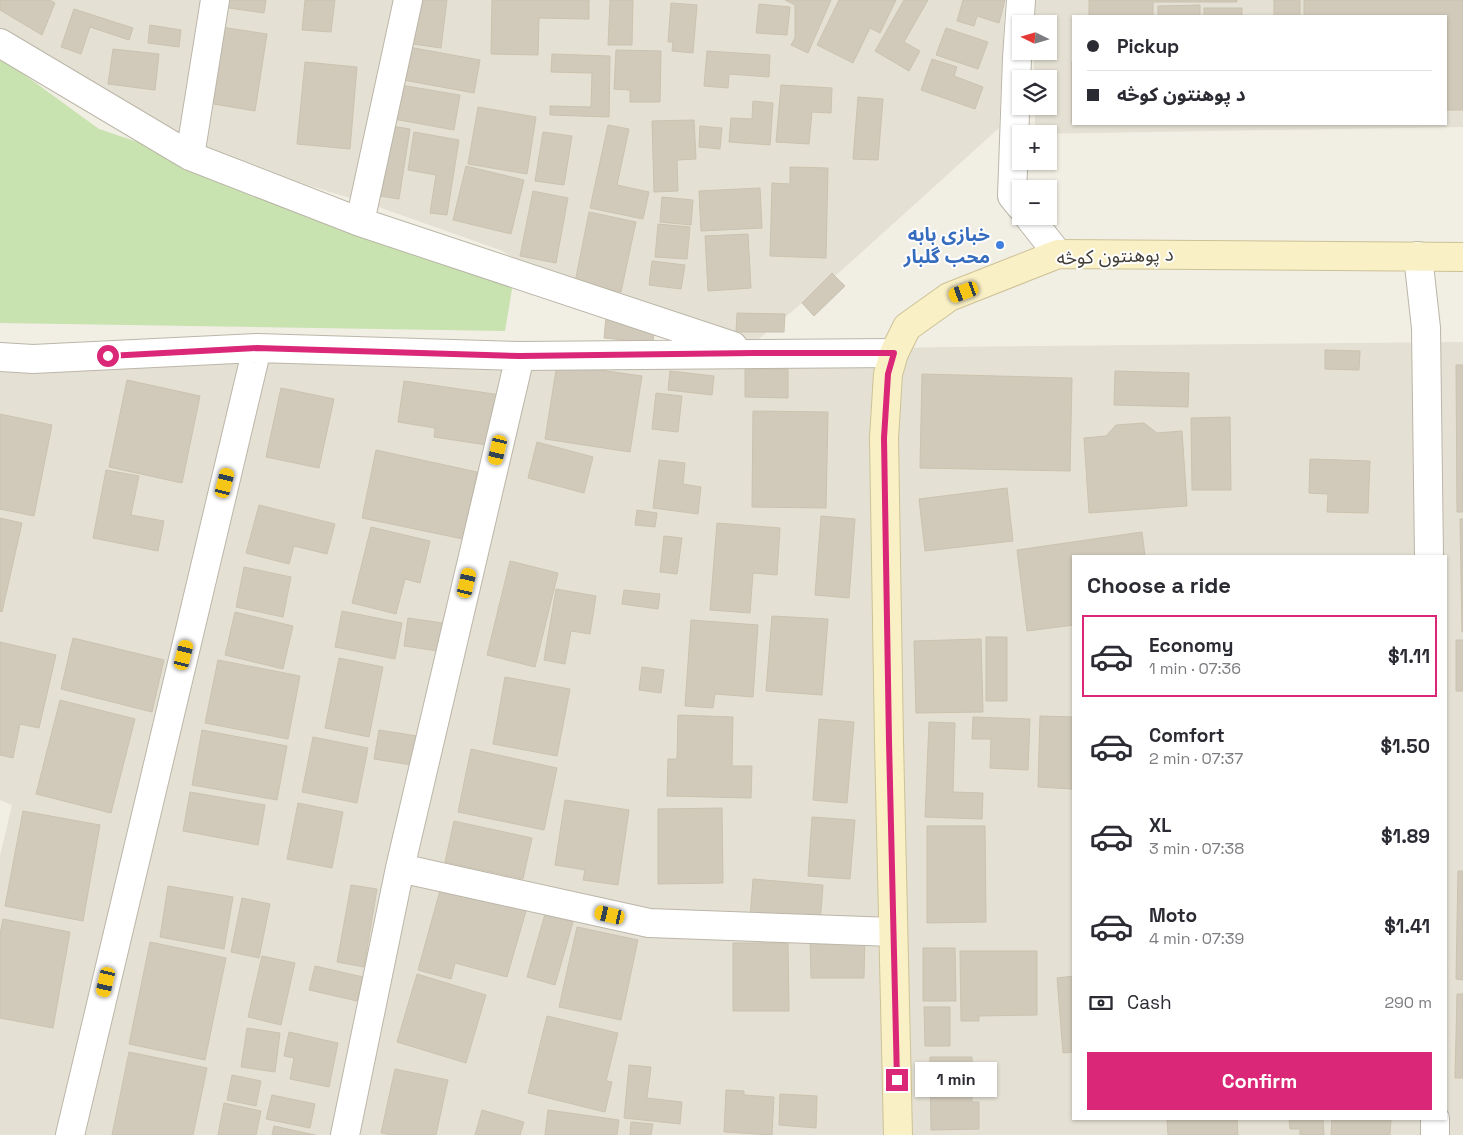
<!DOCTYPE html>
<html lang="en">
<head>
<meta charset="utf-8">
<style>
	:root { --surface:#fff; --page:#f2f2f3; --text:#2b2b33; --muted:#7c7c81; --line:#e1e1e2; --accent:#db2777 }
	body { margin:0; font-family:"Space Grotesk","Noto Sans Arabic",sans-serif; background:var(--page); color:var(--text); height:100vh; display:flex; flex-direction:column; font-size:19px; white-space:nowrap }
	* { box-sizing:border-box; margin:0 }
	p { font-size:16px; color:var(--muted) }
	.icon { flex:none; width:28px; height:28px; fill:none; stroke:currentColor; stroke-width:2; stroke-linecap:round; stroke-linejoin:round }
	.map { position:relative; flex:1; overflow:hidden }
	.details { position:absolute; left:1072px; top:555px; width:375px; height:565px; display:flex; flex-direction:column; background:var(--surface); border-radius:0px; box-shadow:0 1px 4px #0004 }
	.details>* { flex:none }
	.hud { position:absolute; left:1072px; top:15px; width:375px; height:110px; border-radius:0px; box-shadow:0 1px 4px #0004; display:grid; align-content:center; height:110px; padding:0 15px; background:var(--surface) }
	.needle { width:32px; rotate:275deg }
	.buttons { position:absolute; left:1012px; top:15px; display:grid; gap:10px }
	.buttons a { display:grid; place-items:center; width:45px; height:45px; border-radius:0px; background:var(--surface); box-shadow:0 1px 4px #0004; font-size:25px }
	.end { position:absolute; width:22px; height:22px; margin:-11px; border:6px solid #db2777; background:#fff; box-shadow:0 0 0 2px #fff }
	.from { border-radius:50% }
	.bubble { position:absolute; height:35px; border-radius:0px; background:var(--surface); box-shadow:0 1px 4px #0004; font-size:16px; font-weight:800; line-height:35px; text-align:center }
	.car { position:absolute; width:15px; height:30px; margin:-15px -8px; border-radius:6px; box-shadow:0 0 4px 1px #0007; background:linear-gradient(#f5c518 24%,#345 0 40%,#f5c518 0 76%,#345 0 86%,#f5c518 0) }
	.hud b { display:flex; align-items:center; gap:18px; height:48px; font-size:19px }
	.hud b+b { border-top:1px solid var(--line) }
	.hud i { width:12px; height:12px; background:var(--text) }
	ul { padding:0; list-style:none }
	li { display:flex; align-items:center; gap:15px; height:82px; margin:0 10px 8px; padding:0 5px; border:2px solid transparent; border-radius:0px }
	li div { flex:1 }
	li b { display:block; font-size:19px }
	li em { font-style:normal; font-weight:800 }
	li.on { border-color:var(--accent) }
	li>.icon { width:45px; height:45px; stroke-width:1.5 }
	h2 { padding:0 15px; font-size:22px; line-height:60px }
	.pay { display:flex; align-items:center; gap:12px; height:55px; padding:0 15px; font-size:19px }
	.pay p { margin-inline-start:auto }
	.primary-button { display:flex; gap:10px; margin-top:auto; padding:10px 15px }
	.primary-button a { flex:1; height:58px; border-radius:0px; background:var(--accent); color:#fff; font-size:20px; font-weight:800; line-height:58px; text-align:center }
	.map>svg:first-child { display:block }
	.residential { fill:#e4e0d3; fill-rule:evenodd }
	.green { fill:#c8e2b0 }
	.building { fill:#d1cabb; stroke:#cbc2af }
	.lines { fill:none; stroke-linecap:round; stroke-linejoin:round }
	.street-casing { stroke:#bbb6a8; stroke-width:30 }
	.secondary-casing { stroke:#cdc297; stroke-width:30 }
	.street { stroke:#fff; stroke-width:28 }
	.secondary { stroke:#faf0c5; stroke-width:28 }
	.route { stroke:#db2777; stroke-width:6 }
	.shop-dot { fill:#3f7fe0; stroke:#fff; stroke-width:2 }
	.labels { text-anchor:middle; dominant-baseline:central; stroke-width:4; stroke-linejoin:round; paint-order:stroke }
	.shop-label { font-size:19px; font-weight:bold; fill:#366cbe; stroke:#fff; text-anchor:end }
	.street-label { font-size:19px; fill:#423e35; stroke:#fff }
</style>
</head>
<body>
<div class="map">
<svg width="1463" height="1135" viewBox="0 0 1463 1135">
	<rect width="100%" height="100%" fill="#f1eee4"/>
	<path class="residential" d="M0,0H1005L999,128L842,270L754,343L531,268L500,250L370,204L230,162L160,133L0,33Z
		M1033,0H1463V127L1035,134V106H1049V79H1034V51H1049V24H1033ZM1074,16H1446V124H1074Z
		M1463,342V1135H0V856L12,805L0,800V366L948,347ZM1074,556H1446V1119H1074Z"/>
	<path class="green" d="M0,57L99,129L410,234L514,277L505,331L0,323Z"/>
	<path class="building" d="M0,0H50L55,3L42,35L0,10Z
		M223,0H266L264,13L222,7Z
		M305,0H335L331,32L302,30Z
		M412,0H447L441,48L406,43Z
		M492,0H589V19L539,18L538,55L491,54Z
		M610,0H633L632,45H608Z
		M831,0L808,53L791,45L795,38V5L785,0Z
		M839,0H896L880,33L870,28L853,63L817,45Z
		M904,0H928L904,42L920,51L909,71L875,51Z
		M963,0H1005L999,23L977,16L974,26L957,21Z
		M1089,0H1153V16H1089Z
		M1154,0H1237V2H1154Z
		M1274,0H1300V16H1274Z
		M1304,0H1463V110H1446V16H1304Z
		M671,3L697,5L693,53L672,51L673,42H668Z
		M759,4L790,7L787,35L756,33Z
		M1200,5V16H1158V6Z
		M1204,8H1242V16H1204Z
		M74,9L133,28L129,40L90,27L81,54L61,47Z
		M150,25L181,30L179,47L148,43Z
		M221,27L267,34L255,111L208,103Z
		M946,28L988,42L978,69L936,55Z
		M403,46L480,60L474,93L398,79Z
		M113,49L159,54L155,90L108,84Z
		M616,50L661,51L660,102H630V90L614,89Z
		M707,51L770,55L769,77L729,74L728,88L704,86Z
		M552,54L610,56L609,117L550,115V106L591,107L592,73L551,72Z
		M932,59L957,67L954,76L983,87L975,109L921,90Z
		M1072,61H1074V123H1072Z
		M305,62L357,67L350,149L297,144Z
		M394,84L460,95L454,130L388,118Z
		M781,85L832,88L831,113L812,112L809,144L776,142Z
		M858,97L883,99L878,160L853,159Z
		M753,101L773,103L770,145L729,142L731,118L752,119Z
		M478,107L536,117L527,174L468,164Z
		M694,120L696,159L677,160L678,191L654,192L652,121Z
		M384,125L410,129L399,199L374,195Z
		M608,125L629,129L617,185L649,192L643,219L590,208Z
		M700,126L722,128L720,149L699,147Z
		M414,132L459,140L447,215L430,213L436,175L408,170Z
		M543,132L572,136L564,185L535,181Z
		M466,166L524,180L511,234L453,220Z
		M790,167L828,168L826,258L770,256L772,183L790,184Z
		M760,188L762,228L701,231L699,191Z
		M533,191L568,198L556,263L520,256Z
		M662,197L693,200L691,225L660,222Z
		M589,212L636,222L621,292L575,282Z
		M658,224L690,227L687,259L655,257Z
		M748,234L751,288L708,291L705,236Z
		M652,261L685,265L681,289L649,285Z
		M832,273L845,286L814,316L802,303Z
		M737,313L785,314L784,332H736Z
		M606,316L655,321L653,343L604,338Z
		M1325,350L1360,351L1359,370L1325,369Z
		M557,364L642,376L630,452L545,439Z
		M1456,365H1463V512H1457Z
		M745,369H788V398L745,397Z
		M670,371L714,376L712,395L668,390Z
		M1115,371L1189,373L1188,407L1114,405Z
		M922,374L1072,378L1070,471L920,468Z
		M127,380L200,396L182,483L109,467Z
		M404,381L501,395L493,446L434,437L435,428L398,422Z
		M281,388L334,399L319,468L266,457Z
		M656,393L682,396L678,432L652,429Z
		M753,411L828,412L826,508L752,507Z
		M0,414L52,425L34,516L0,509Z
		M1230,417L1231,490H1192L1191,418Z
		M1144,423L1157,433L1182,431L1187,506L1089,513L1084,438L1106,436L1116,425Z
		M537,442L593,457L584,493L528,478Z
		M376,450L477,472L463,539L362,518Z
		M1310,459L1370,461L1368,513L1327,512L1328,494L1309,493Z
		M659,460L685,463L683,484L701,487L698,514L653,508Z
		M106,470L139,476L131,515L164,521L158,551L93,538Z
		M1007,488L1013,541L925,551L919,499Z
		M259,505L335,524L327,554L294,546L289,564L246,553Z
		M637,510L657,513L655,527L635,525Z
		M821,516L855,519L849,598L815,595Z
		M0,518L22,523L2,612L0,611Z
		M1460,519H1463V632H1462Z
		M717,523L780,528L777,575L753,573L750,613L710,610Z
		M371,527L430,541L420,583L405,579L396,614L352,603Z
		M1142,532L1145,556H1074V625L1027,631L1017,550Z
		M664,536L682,538L677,574L660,572Z
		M510,561L558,573L535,667L487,655Z
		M244,567L291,577L283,617L236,607Z
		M556,589L596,596L590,634L571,631L565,664L544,660Z
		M624,590L660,594L658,609L622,604Z
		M342,611L402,623L395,659L335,647Z
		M235,612L293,626L283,669L225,655Z
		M772,616L828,619L822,695L766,691Z
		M408,618L443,623L438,651L404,646Z
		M691,620L758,625L753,697L715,694L713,708L685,706Z
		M986,637H1007V701H986Z
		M73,638L164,660L152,712L61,689Z
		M981,639L983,712L916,713L914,641Z
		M1456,640H1463V691H1456Z
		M0,642L56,655L39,728L20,724L13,758L0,755Z
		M339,658L383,667L369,737L325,728Z
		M218,660L300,676L288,739L205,723Z
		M642,667L664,670L661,693L639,690Z
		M505,677L570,689L557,756L493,744Z
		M60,700L135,719L111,813L36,794Z
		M678,715L733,717L732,766H752L751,798L667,796L668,759H677Z
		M1040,716L1074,717L1072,789L1038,787Z
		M973,717L1030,719L1028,770L990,768L991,739H972Z
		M819,719L854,722L847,803L813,800Z
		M929,722L955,723L953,792L983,793L982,819L925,817Z
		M202,730L287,746L277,800L192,785Z
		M379,730L417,736L412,765L374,759Z
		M313,737L368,748L357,803L302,792Z
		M471,749L557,768L544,830L458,812Z
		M190,792L265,805L258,845L183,831Z
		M565,800L629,810L618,885L583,880L585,870L555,865Z
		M298,803L343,812L332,868L287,859Z
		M722,808L723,883L658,884V809Z
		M23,811L100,825L83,921L5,906Z
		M812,817L855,820L850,879L808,876Z
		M454,821L532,838L523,879L445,862Z
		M927,826H985L986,922L927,923Z
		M1458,871H1463V980L1456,979Z
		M753,879L823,885L820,924L750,919Z
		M351,885L377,889L364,967L337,962Z
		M168,886L233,897L224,949L160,937Z
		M441,887L526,911L507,977L455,963L451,979L418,970Z
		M242,898L270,904L259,958L231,952Z
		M545,914L573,922L555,985L527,977Z
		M3,919L70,932L53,1028L0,1018V934Z
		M577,927L638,940L621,1020L559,1007Z
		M810,937H865L864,978H811Z
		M150,942L226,958L205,1060L129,1044Z
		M733,943H788L789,1011H733Z
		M923,948H955L956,1001H923Z
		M960,951H1037V1015L979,1016V1021H961Z
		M262,956L295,963L281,1025L248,1017Z
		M315,966L363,977L357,1001L309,990Z
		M417,974L486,995L466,1063L397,1042Z
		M1074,976V1052L1063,1053L1057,978Z
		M1457,994H1463V1078H1455Z
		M924,1007H950V1046H925Z
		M547,1016L618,1033L606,1081L612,1082L605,1112L528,1093Z
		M247,1028L280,1033L275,1072L241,1067Z
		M289,1032L338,1043L329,1087L290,1079L294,1058L284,1056Z
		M129,1052L207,1068L193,1135H112Z
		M930,1057H972V1102H979V1129L931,1130Z
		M629,1065L651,1067L647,1098L682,1102L680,1124L624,1118Z
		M395,1069L448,1080L436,1135H392L381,1133Z
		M232,1075L261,1081L256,1106L227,1100Z
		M726,1090L744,1091V1095L774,1097L772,1135L724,1132Z
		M780,1094L817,1096L816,1128L779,1125Z
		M272,1095L315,1104L310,1128L266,1119Z
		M224,1103L261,1111L256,1135H218Z
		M482,1110L524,1122L520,1135H475Z
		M548,1110L619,1120L617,1135H545Z
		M1167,1119H1237L1238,1135H1168Z
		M1289,1119H1323L1324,1135H1300V1129H1290Z
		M1332,1119H1391L1390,1135H1331Z
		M631,1122L653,1124L651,1135H630Z
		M274,1126L315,1135H272Z"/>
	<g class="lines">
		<g class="street-casing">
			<path id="street" d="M0,43L190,156L360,222L733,346
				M190,156L215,0
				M1021,207L1012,196L1017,58L1021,0
				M1028,216L1058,254
				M360,222L408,0
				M1418,256L1426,328L1429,556
				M0,357L33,359L257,348L520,356L894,353
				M400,868L649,923L893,932
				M1435,1119V1135
				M70,1135L257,348
				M345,1135L400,868L520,356"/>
		</g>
		<g class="secondary-casing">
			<path id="secondary" d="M898,1135L889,741L884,438L888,374L894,353L907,327L949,297L1058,254L1463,257"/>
		</g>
		<use href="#street" class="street"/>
		<use href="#secondary" class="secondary"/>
	</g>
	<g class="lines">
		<path class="route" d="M108,356L257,348L520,356L753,353H894L888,374L884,438L889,741L897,1080"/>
	</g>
	<circle class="shop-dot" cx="1000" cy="245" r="5"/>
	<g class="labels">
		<g class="shop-label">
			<text x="990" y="234">خبازی بابه<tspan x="990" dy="22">محب گلبار</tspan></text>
		</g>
		<g class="street-label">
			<text transform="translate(1115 256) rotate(-2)">د پوهنتون کوڅه</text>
		</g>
	</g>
</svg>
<div class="buttons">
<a><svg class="needle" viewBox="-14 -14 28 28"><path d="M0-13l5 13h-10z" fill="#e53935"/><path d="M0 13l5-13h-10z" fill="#7c7c81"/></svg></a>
<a><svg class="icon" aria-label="layers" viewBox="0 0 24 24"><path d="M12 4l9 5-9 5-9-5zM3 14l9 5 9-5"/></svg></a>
<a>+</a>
<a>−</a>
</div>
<i class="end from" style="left:108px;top:356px"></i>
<i class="end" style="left:897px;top:1080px"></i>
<div class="bubble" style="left:915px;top:1062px;width:82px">1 min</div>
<i class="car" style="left:964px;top:292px;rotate:250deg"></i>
<i class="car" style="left:498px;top:450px;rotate:193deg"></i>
<i class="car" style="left:225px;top:483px;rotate:14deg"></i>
<i class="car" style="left:467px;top:583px;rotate:13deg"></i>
<i class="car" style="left:184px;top:655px;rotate:14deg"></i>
<i class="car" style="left:610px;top:915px;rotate:283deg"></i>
<i class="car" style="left:106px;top:982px;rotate:193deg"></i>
<div class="hud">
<b><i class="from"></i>Pickup</b>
<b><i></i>د پوهنتون کوڅه</b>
</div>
<section class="details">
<h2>Choose a ride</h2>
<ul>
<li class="on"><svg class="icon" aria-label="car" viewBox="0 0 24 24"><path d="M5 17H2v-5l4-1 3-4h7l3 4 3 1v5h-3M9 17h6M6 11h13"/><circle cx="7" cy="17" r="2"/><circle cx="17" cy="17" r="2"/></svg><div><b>Economy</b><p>1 min · 07:36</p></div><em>$1.11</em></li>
<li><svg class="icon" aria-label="car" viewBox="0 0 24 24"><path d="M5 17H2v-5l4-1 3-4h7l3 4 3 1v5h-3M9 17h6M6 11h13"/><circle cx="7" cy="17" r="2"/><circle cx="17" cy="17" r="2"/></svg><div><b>Comfort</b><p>2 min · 07:37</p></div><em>$1.50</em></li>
<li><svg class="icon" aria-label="car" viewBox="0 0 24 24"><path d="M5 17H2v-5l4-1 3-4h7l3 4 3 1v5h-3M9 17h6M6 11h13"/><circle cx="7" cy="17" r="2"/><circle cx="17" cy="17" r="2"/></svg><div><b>XL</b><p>3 min · 07:38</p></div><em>$1.89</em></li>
<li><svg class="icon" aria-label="car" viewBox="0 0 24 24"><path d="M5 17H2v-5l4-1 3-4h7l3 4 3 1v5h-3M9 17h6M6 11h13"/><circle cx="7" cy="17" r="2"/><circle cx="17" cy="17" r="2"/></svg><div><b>Moto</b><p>4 min · 07:39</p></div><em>$1.41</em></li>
</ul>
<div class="pay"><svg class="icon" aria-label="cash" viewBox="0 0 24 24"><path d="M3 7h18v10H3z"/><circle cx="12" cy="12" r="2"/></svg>Cash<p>290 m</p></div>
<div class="primary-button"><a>Confirm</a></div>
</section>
</div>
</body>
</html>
